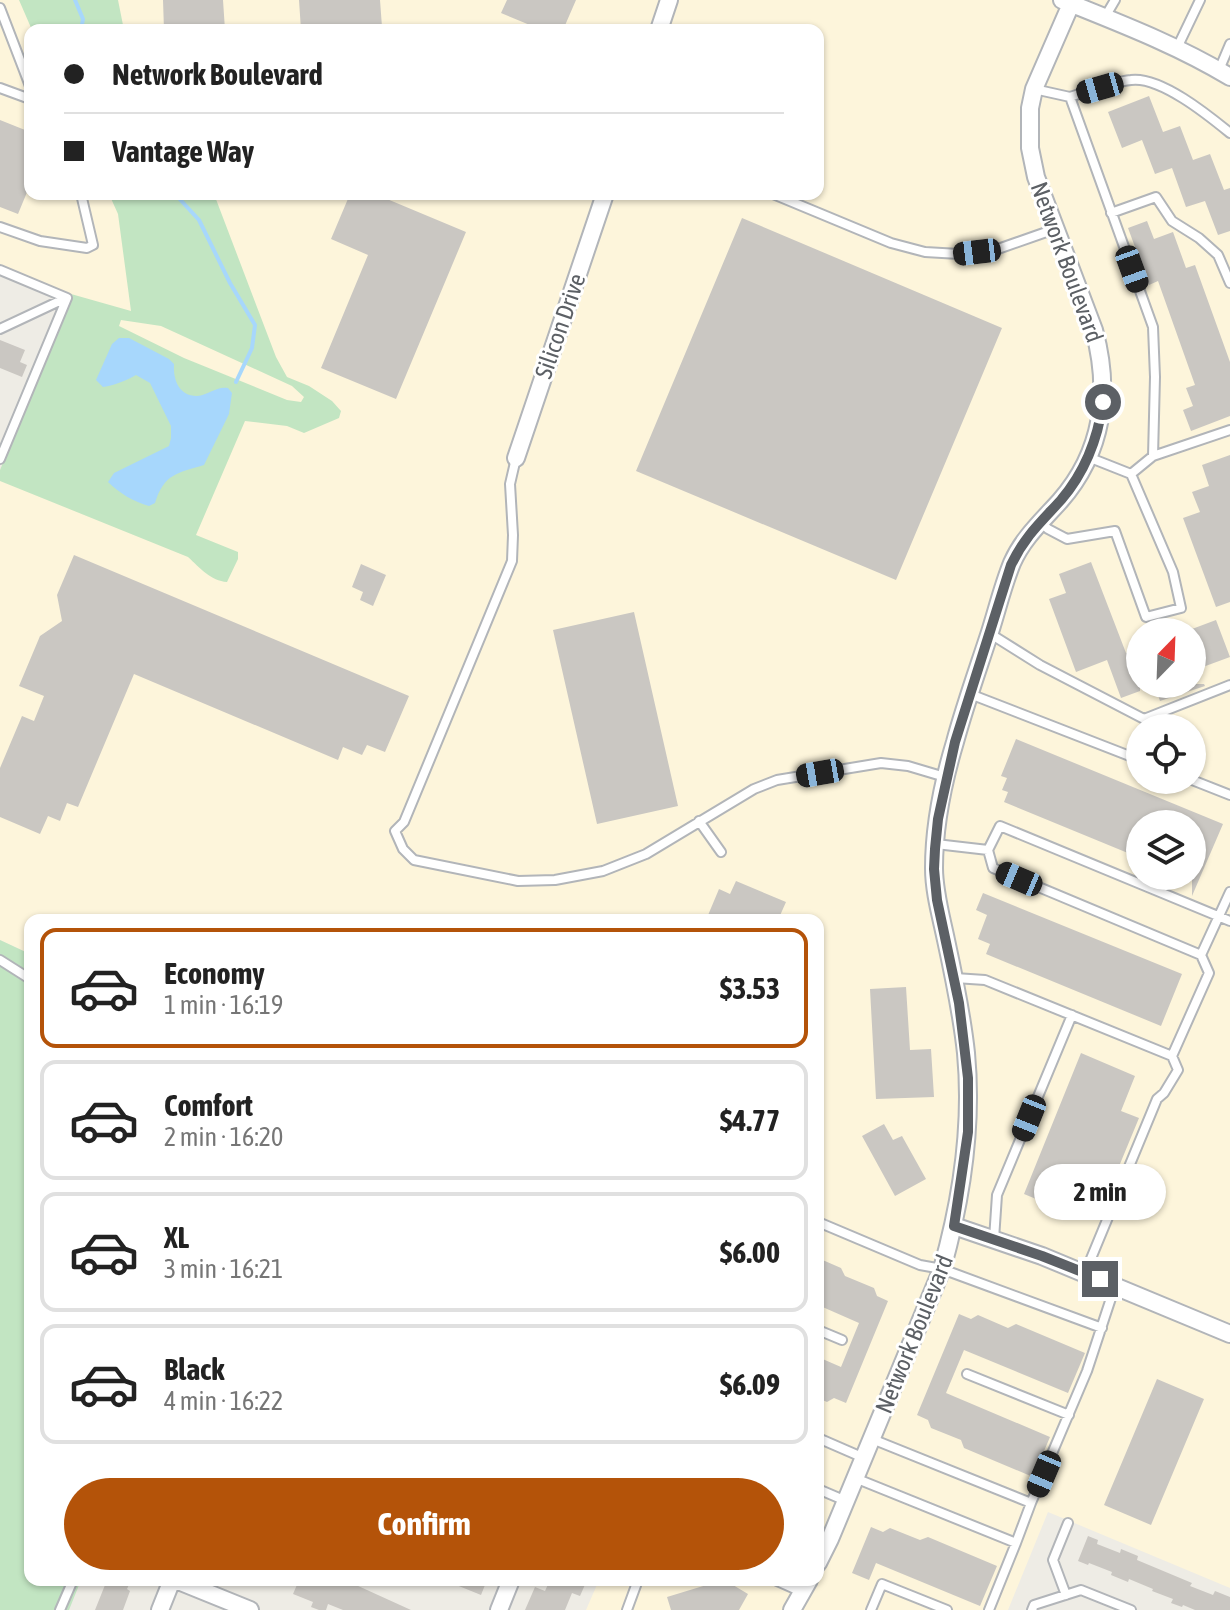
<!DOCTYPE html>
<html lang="en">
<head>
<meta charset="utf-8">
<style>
	:root { --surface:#fff; --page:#f6f6f6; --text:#222; --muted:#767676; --line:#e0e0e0; --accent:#b45309 }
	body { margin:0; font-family:"Asap Condensed",sans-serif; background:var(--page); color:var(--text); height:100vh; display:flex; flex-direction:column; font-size:30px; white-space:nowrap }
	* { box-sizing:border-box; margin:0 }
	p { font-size:26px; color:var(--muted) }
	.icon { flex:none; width:44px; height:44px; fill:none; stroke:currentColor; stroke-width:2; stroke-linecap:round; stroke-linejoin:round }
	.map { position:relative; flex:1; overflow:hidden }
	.drawer { position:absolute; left:24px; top:914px; width:800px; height:672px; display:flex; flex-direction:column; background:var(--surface); border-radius:16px; box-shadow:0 2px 6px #0004 }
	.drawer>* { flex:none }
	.hud { position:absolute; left:24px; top:24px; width:800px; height:176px; border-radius:16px; box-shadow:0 2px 6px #0004; display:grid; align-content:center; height:176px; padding:0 40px; background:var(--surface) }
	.needle { width:52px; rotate:23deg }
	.tools { position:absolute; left:1126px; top:618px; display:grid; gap:16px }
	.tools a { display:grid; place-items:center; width:80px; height:80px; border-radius:50%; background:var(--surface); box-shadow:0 2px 6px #0004; font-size:40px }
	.end { position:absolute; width:36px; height:36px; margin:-18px; border:10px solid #5c6065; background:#fff; box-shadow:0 0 0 4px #fff }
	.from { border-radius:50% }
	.bubble { position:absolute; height:56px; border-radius:28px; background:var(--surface); box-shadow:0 2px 6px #0004; font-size:26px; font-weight:700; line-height:56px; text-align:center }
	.car { position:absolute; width:24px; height:48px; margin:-24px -12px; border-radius:10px; box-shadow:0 0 6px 2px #0007; background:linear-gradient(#222 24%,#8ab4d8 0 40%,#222 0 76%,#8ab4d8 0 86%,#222 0) }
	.hud b { display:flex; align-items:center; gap:28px; height:76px; font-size:30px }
	.hud b+b { border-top:2px solid var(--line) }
	.hud i { width:20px; height:20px; background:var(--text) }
	ul { padding:14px 0 0; list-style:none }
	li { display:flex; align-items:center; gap:24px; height:120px; margin:0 16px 12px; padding:0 24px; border:4px solid var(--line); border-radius:16px }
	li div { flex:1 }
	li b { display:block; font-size:30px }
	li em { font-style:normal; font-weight:700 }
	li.active { border-color:var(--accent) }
	li>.icon { width:72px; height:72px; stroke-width:1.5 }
	.cta { display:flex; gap:16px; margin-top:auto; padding:16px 40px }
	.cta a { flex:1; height:92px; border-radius:48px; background:var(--accent); color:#fff; font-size:32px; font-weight:700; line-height:92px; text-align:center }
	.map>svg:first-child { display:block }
	.commercial { fill:#fdf5db; fill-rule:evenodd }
	.green { fill:#c2e5c2; fill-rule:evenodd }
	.water { fill:#a7d7fc }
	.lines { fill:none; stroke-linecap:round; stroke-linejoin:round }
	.stream { stroke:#a7d7fc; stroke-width:4 }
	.building { fill:#cac7c2 }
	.lane-casing { stroke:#b2b5b9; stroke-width:12 }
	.street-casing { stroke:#b2b5b9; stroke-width:20 }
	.lane { stroke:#fff; stroke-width:8 }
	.street { stroke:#fff; stroke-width:16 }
	.route { stroke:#5c6065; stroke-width:10 }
	.labels { text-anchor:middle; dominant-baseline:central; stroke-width:6; stroke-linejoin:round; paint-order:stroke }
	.street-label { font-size:24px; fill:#5c6065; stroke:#fff }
</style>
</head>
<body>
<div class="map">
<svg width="1230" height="1610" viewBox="0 0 1230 1610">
	<rect width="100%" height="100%" fill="#eeece5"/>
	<path class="commercial" d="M0,0H1230V1588L1048,1512L1008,1610H586L599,1580H818V920H30V954L0,940V470L71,294L0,264ZM30,30H818V194H30ZM1140,632H1192V684H1140ZM1140,728H1192V780H1140ZM1140,824H1192V876H1140Z"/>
	<path class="green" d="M19,0H118L124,30H32Z
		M109,194H214L276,357L287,377L309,386L332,401L341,411L339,418L304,433L287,426L245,421L196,535L238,552V559L227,582C211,581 200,568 188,557L0,481V470L71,294L131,311L118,214ZM121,320L161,326L292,386L304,397L301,402L287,400L184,358L119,326Z
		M0,940L30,954V1580H81L69,1610H0Z"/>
	<path class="water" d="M119,338H129L169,359L174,364C173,380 179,396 197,396C209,395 216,386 228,388L232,393L229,414L204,465C177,473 164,474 155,503L149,506C134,502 119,493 108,482L114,473L169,446L171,438V426L150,383L136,375C125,381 115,385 103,387L96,380L112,344Z"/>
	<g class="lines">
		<path class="stream" d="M75,0L83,19L81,30
			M175,194L199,220L230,283L255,325L252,348L236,382"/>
	</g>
	<path class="building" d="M163,0H223L225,30H164Z
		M299,0H380L382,27H379V30H301Z
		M507,0H576L563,30H542L501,13Z
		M1149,96L1163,132L1180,126L1193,160L1210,154L1224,190L1230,188V231L1218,235L1205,201L1186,207L1172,168L1155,174L1142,140L1122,148L1108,112Z
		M0,120L30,132V185L18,214L0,207Z
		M350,194H375L466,232L396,399L321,368L368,255L331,239Z
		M742,218L1002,328L896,580L636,471Z
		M1147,221L1154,239L1173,232L1186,268L1195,265L1230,362V416L1191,431L1183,410L1193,406L1186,388L1195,385L1158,281L1149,285L1128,228Z
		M0,340L25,350L20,362L27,365L22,377L0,368Z
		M1230,455V602L1216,607L1183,518L1200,512L1192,492L1209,486L1202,465Z
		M74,555L409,696L385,752L367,745L362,755L343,747L338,760L134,674L78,807L67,803L60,821L48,816L40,834L0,817V768L22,716L34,721L44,696L19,686L40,636L62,621L57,595Z
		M1091,562L1126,653L1140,648V691L1121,698L1107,660L1076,672L1049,599L1066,593L1059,574Z
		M361,564L386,575L373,606L360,600L363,592L352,587Z
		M634,612L678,806L597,824L553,630Z
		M1216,620L1230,657L1192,671V629Z
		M1154,684H1204L1205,686L1160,701Z
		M1016,739L1223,824L1192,896V824H1140V858L1004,802L1008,792L1002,790L1007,778L1001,776Z
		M736,881L786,902L778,920H706L719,889L730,894Z
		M983,893L1182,974L1161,1026L986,954L990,944L978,939L987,915L976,910Z
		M906,987L910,1050L931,1049L934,1097L876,1099L870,989Z
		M1081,1053L1135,1076L1121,1111L1139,1118L1115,1176L1097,1169L1077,1216L1024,1194Z
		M884,1124L893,1140L902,1136L926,1179L895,1196L862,1136Z
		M818,1258L841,1268L845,1276L874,1288L877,1296L888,1301L846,1403L834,1398L827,1402L818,1398V1357L841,1367L859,1323L818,1305Z
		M959,1314L971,1319L978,1315L1008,1328L1016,1324L1085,1353L1068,1393L964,1350L946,1393L1050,1437L1033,1477L964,1448L961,1440L931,1428L928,1420L917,1415Z
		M1157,1379L1204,1399L1151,1525L1104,1505Z
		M871,1527L883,1532L890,1528L920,1540L928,1537L997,1566L980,1606L876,1563L869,1580L852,1573Z
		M1088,1536L1098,1540L1097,1544L1120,1553L1121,1549L1138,1556L1137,1560L1192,1583L1190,1586L1213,1595L1215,1591L1230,1597V1610H1195L1183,1605L1182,1607L1171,1603L1173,1599L1152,1591L1153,1589L1129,1579L1128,1582L1111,1575L1112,1572L1089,1563L1088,1565L1078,1561Z
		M107,1580H131L127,1589L130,1591L123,1610H95Z
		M299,1580H358L356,1585L411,1610H343L328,1604L326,1610H319L311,1607L313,1602L293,1594Z
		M444,1580H487L481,1595Z
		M550,1580H587L580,1596L572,1593L565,1610H525L535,1587L545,1591Z
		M723,1580H732L733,1585L748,1594L739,1610H671L667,1597Z"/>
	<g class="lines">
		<g class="lane-casing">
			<path id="lane" d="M0,8L30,86
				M1105,17L1115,0
				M1177,48L1200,0
				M1219,70L1230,44
				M0,88L30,99
				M1034,89L1070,97L1153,327L1155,377L1153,456L1131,474L1088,457
				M1070,97C1089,91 1111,82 1131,80C1160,76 1208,115 1230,133
				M773,194L891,243L925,252L959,254L995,250L1055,229
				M1111,213L1156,197L1172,221L1199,238L1218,255L1230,283
				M0,227L40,241L87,248L93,245L81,194
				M0,270L67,298
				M0,329L66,298
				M1153,456L1230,430
				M516,458L510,484L513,535L512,561L404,822L395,831L403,849L414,860L518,881L555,880L603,871L646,854L754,789L777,780L881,763L908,766L945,777
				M0,459L67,298
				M1040,522L1048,529L1067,539L1115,531L1146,617L1181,608L1173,572L1131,474
				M989,633L1040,665L1144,719L1230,685
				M970,694L1140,760
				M1192,780L1230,795
				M699,821L721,852
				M936,844L988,850L1000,826L1230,921
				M988,850L993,868L1201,955
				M0,960L30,979
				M955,978L985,980L1172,1056
				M818,1222L920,1265L942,1269L1102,1328
				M994,1239L997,1195L1072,1015
				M1085,1273L1157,1099L1164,1093L1178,1070L1172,1056L1209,973L1201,955L1230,892
				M818,1330L842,1340
				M967,1374L1069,1415
				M818,1438L864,1458
				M855,1478L1016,1543L1031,1503L872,1439
				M818,1489L846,1501
				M1031,1503L1087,1371L1115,1286
				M775,1580L802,1592
				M1066,1595L1053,1560L1068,1523
				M60,1610L73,1580
				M627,1610L638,1580
				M871,1610L882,1584L947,1610
				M989,1610L1016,1543
				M1032,1610L1034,1605L1081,1590L1131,1610"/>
		</g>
		<g class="street-casing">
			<path id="street" d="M1062,0C1119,23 1177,45 1230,77
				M659,30L669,0
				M516,458L605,194
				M954,1226L1042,1256L1230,1334
				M818,1563L830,1539L942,1269C962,1198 973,1127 966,1053C962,1015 954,977 946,940C941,916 934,892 934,868C934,826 943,782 955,742C965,705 978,669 990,632C997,610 1003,585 1012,563C1023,538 1042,521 1060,501C1103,452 1111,392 1094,330L1036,177L1030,148V108L1034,89L1071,4
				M176,1580L250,1610
				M160,1610L172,1580
				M499,1610L511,1580
				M792,1610L809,1580"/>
		</g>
		<use href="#lane" class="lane"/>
		<use href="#street" class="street"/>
	</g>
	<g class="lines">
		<path class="route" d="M1100,1279L1042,1256L954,1226L968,1132V1078L959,1003L937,900L934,869L935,849L938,819L955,742L1011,565C1025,536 1040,523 1061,500C1085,472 1098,438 1103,402"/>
	</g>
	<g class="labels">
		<g class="street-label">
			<text transform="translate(1067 262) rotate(70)">Network Boulevard</text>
			<text transform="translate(560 326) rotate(-71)">Silicon Drive</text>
			<text transform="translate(914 1334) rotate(-68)">Network Boulevard</text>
		</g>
	</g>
</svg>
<div class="tools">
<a><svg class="needle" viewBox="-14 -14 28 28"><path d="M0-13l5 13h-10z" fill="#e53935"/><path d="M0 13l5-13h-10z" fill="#767676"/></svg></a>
<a><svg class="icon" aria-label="locate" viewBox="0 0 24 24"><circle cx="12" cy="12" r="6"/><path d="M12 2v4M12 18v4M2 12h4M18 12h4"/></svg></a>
<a><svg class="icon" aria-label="layers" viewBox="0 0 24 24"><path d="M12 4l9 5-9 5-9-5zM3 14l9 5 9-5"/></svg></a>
</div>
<i class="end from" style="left:1103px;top:402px"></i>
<i class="end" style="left:1100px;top:1279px"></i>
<div class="bubble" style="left:1034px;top:1164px;width:132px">2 min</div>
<i class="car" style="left:1100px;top:88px;rotate:254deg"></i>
<i class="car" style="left:977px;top:252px;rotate:263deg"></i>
<i class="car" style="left:1132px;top:269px;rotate:160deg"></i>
<i class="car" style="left:820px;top:773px;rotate:260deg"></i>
<i class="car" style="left:1019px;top:879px;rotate:293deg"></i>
<i class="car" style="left:1029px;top:1118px;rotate:202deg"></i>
<i class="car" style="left:1044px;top:1474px;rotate:203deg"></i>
<div class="hud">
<b><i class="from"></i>Network Boulevard</b>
<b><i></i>Vantage Way</b>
</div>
<section class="drawer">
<ul>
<li class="active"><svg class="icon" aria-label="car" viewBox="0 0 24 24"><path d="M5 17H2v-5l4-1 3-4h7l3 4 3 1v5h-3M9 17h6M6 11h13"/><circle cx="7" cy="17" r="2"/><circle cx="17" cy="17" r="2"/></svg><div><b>Economy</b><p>1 min · 16:19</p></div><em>$3.53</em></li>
<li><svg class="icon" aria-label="car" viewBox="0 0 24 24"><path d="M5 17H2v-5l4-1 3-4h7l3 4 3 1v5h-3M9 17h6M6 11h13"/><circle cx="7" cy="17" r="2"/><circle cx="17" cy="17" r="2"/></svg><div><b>Comfort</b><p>2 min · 16:20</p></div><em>$4.77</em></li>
<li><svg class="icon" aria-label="car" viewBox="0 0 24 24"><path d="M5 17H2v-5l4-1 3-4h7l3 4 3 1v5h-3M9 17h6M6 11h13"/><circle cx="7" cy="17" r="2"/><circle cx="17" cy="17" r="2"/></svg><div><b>XL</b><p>3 min · 16:21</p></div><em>$6.00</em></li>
<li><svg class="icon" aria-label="car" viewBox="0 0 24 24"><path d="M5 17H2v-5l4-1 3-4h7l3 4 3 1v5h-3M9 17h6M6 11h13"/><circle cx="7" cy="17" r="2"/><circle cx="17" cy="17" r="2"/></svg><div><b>Black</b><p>4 min · 16:22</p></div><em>$6.09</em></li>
</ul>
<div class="cta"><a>Confirm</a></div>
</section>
</div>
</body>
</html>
